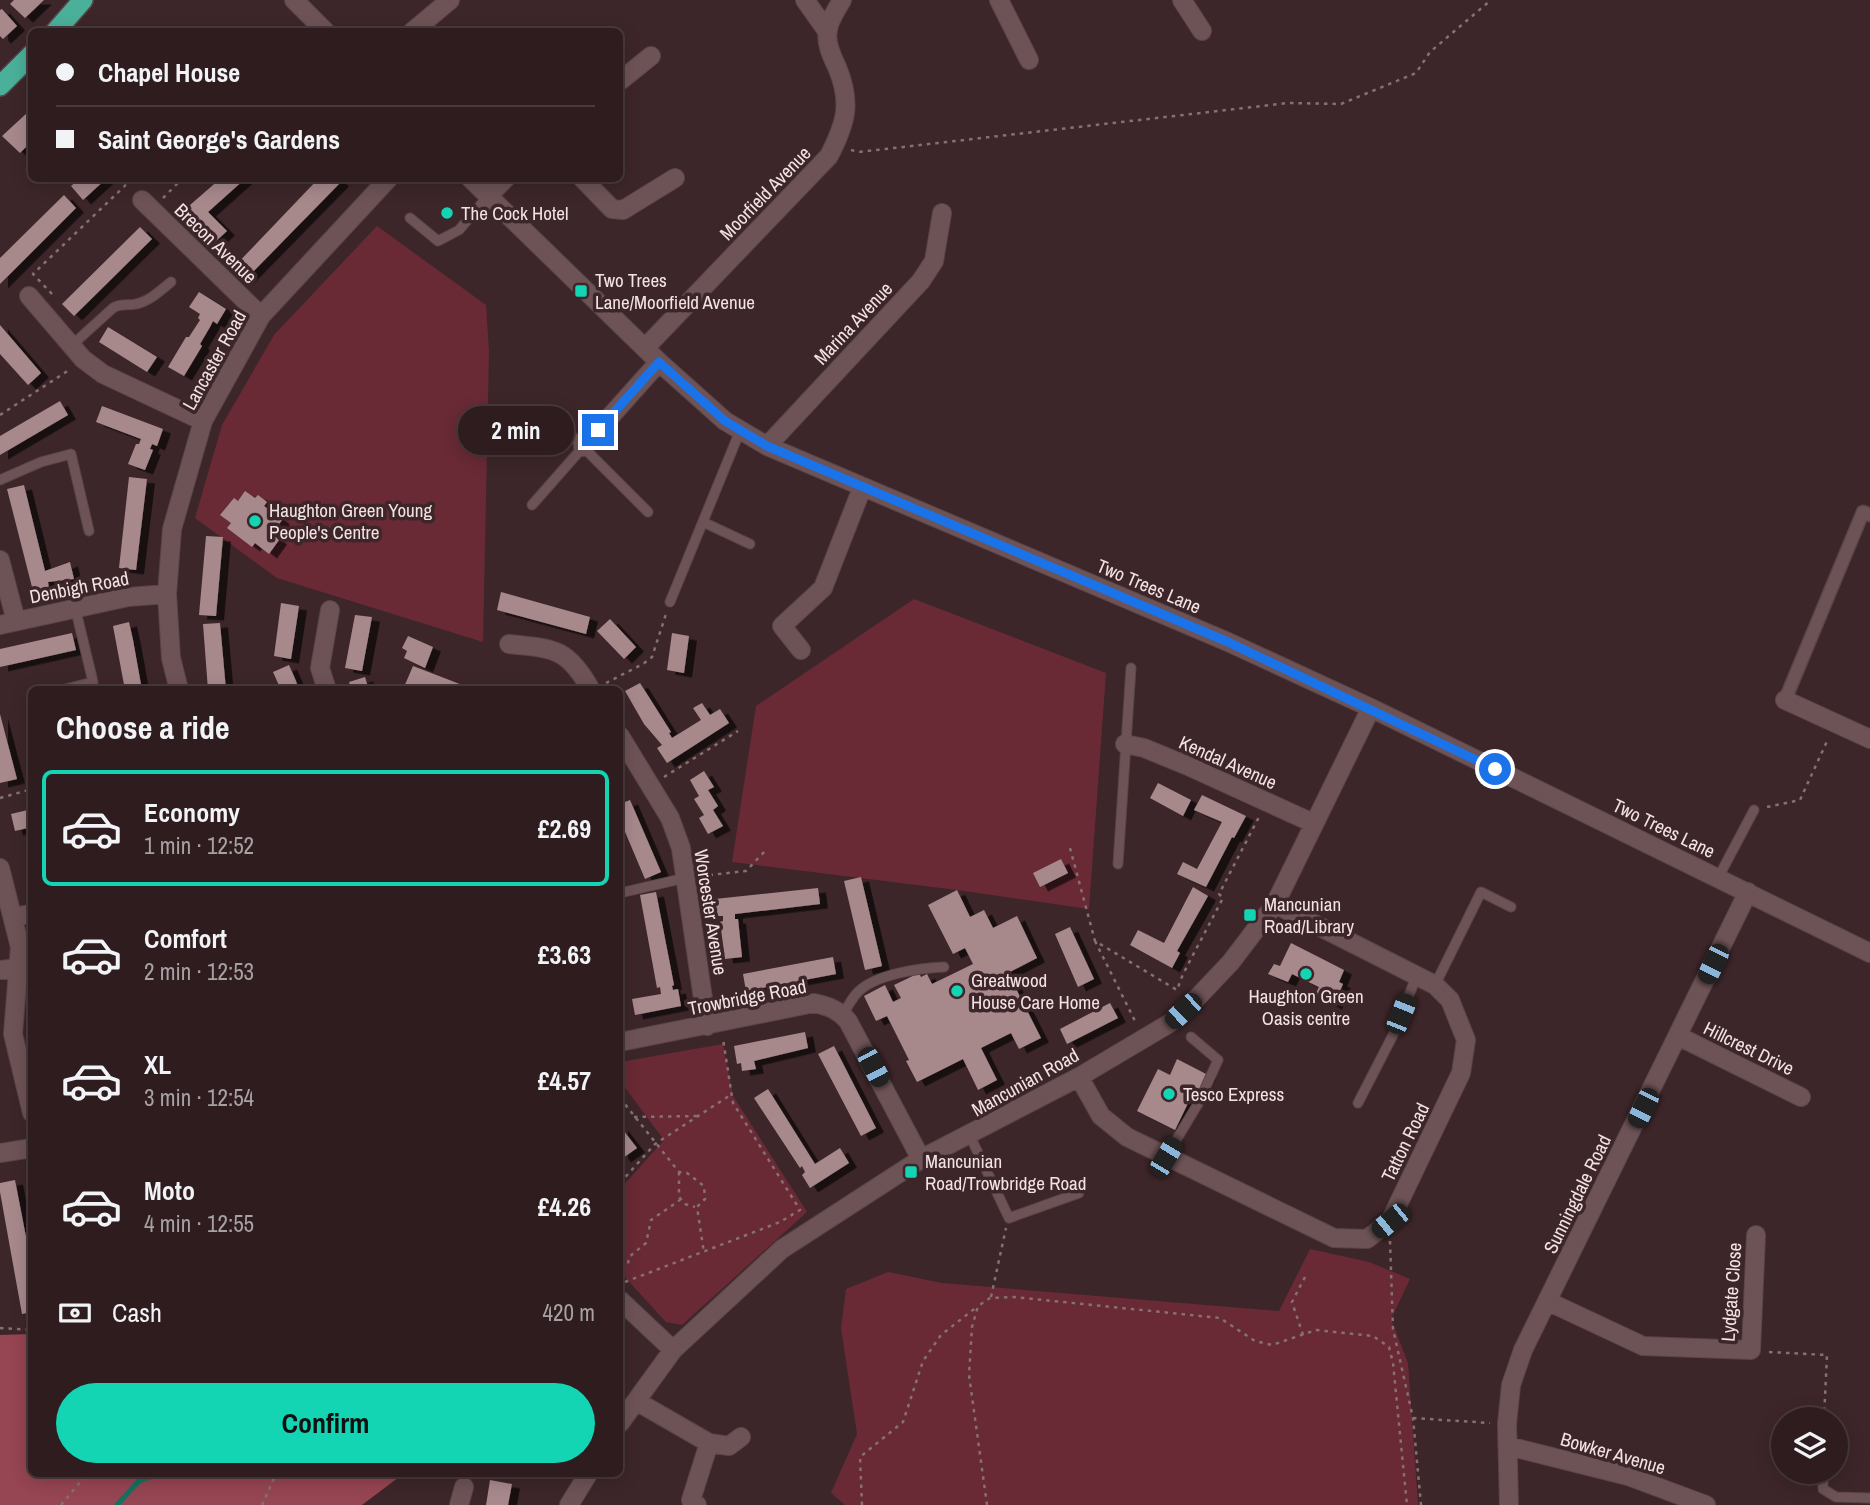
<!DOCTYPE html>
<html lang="en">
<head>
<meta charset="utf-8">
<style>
	:root { --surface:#2e1c1f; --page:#3a292c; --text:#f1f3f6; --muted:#a7a1a4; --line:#493a3d; --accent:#13d5b3 }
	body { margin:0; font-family:"Archivo Narrow",sans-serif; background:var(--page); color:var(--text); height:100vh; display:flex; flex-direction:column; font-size:26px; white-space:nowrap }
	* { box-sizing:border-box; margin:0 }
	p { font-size:23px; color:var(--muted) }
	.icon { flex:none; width:38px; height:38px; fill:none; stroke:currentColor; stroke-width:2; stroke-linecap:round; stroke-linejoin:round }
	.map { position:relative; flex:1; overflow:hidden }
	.sheet { position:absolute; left:28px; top:686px; width:595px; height:791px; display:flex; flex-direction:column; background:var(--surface); border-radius:10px; box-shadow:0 4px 18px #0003,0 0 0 2px var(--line) }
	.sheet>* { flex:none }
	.banner { position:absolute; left:28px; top:28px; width:595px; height:154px; border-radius:10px; box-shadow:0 4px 18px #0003,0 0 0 2px var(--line); display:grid; align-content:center; height:154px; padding:0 28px; background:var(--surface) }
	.controls { position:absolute; left:1771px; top:1407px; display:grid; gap:14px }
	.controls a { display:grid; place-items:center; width:77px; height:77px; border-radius:50%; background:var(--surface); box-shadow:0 4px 18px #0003,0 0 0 2px var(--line); font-size:35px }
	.end { position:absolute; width:32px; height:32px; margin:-16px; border:9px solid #1a73e8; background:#fff; box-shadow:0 0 0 4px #fff }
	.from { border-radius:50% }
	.bubble { position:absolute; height:49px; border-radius:24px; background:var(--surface); box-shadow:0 4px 18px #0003,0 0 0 2px var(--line); font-size:23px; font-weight:800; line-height:49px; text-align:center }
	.car { position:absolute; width:21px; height:42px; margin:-21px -10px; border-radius:9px; box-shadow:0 0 5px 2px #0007; background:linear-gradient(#222 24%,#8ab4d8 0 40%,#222 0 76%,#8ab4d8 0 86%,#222 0) }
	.banner b { display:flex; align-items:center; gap:24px; height:66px; font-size:26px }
	.banner b+b { border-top:2px solid var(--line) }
	.banner i { width:18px; height:18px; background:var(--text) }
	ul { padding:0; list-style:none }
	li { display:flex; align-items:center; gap:21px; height:116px; margin:0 14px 10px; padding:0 14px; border:4px solid transparent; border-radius:10px }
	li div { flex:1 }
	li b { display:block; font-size:26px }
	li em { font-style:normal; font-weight:800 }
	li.on { border-color:var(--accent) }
	li>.icon { width:63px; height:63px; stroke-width:1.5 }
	h2 { padding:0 28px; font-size:32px; line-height:84px }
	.pay { display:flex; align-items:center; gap:18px; height:77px; padding:0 28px; font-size:26px }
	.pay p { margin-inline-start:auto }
	.primary-button { display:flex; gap:14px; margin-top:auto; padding:14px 28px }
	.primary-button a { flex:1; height:80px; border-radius:42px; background:var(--accent); color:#111; font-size:28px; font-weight:800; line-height:80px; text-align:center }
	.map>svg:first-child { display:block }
	.green { fill:#692a35 }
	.forest { fill:#964552 }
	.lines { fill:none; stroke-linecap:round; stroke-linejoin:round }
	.stream { stroke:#14715f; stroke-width:5 }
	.building { fill:#a7898c; filter:url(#shadow) }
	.service-casing { stroke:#594548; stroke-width:11 }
	.pedestrian-casing { stroke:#594548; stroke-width:15 }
	.minor-casing { stroke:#594548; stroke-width:20 }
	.trunk-casing { stroke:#594548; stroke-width:22 }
	.path { stroke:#857173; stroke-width:2.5; stroke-dasharray:3.5 5; stroke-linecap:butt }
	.service { stroke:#6e5356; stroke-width:9 }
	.pedestrian { stroke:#6e5356; stroke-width:12 }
	.minor { stroke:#6e5356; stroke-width:18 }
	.trunk { stroke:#4ab09a; stroke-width:19 }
	.route { stroke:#1a73e8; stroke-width:9 }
	.poi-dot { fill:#13d5b3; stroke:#3d2629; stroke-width:2.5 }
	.labels { text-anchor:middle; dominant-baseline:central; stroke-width:7; stroke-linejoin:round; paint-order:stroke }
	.street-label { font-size:19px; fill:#f2e2e3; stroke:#3d2629 }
	.poi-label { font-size:19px; fill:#f2e2e3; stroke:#3d2629; text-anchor:start }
</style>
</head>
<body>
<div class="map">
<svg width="1870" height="1505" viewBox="0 0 1870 1505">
	<defs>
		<filter id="shadow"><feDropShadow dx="8" dy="4.5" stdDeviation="0" flood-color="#0009"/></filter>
	</defs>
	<rect width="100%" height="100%" fill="#3d2629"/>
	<path class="green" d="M377,226L486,305L489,351L483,642L277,578L195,518L222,425L274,335Z
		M914,599L1106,673L1089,909L957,890L732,862L756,706Z
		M723,1044L733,1096L807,1212L682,1325L666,1322L620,1272V1189L664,1140L620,1081V1062Z
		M1310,1249L1369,1262L1410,1279L1391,1319L1408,1363L1418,1505H845L831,1493L857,1434L841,1328L846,1289L888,1272L942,1283L1279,1311Z"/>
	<path class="forest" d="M31,1334L32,1474H403L362,1505H0V1335Z"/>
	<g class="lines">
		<path class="stream" d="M117,1505L139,1481L159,1474"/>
	</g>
	<path class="building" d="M14,0H44L25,18L10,4Z
		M2,9L17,26L3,39L0,36V10Z
		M27,113L32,117V141L20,153L2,136Z
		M80,178H107L83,200L71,186Z
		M221,178H246L208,212L227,231L215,242L198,221L194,225L182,212Z
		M319,178H337L341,182L245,280L233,268Z
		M64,195L76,208L0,284V258Z
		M140,227L152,239L74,316L62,304Z
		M199,292L226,309L217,324L213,321L210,327L200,344L202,346L184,376L168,367L186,337H189L200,320L198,318L200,314L189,307Z
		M0,325L41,373L28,385L0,354Z
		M108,327L157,357L147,372L99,342Z
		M60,401L68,415L0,455V436Z
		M102,406L163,429L157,446L152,444L150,449L153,450L145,470L128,464L136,444H139L141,439L96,422Z
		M129,477L147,479L136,570L119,568Z
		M24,485L45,571L70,562L74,579L48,582L49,588L33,591L7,489Z
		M245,491L255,498L258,495L267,502L264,506L282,520L272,534L279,540L269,554L255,543L252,547L227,528L231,523L220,515L234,498L238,501Z
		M206,536L223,537L216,616L199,615Z
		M501,592L590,617L586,634L497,610Z
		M281,603L299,606L291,659L274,656Z
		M355,615L372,617L362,671L345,668Z
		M610,619L636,647L624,659L597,631Z
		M129,622L133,640L142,690H125L113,626Z
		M220,623L226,690H208L203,624Z
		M72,633L76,650L0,667V649Z
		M672,633L689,636L684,673L667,670Z
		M408,636L433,647L425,668L404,658L407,651L402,648Z
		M289,665L296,681L299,690H281L273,672Z
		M413,666L452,681L475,690H411L404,687Z
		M365,677L369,690H351L349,682Z
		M640,683L671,732L669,733L672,738L701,720L693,708L702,703L710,715L720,709L729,723L667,763L657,748L662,745L644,724L625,691Z
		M0,714L17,779L0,783Z
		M704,771L714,787L708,790L718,806L713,810L723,826L708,834L699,818L704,815L694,799L699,796L690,780Z
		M1158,783L1191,800L1183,816L1150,798Z
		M1202,795L1246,816L1234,838L1232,837L1206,887L1177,874L1183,862L1197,869L1222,822L1194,810Z
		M630,800L661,872L645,879L620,820V804Z
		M32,809V827L15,831L11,814Z
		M1061,859L1068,873L1040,887L1033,873Z
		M861,877L882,966L865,970L844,881Z
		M1193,887L1208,896L1177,951L1180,953L1172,968L1130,945L1138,930L1164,943Z
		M818,888L820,904L735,914V919H738L742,957L725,959L720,922L723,921V916H717L715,899Z
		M957,890L970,917L984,910L993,928L1017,916L1037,958L1008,973L1041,1038L1019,1049L1011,1033L981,1048L997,1080L978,1090L963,1059L917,1082L906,1061L909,1060L887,1016L876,1021L864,996L885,985L893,1002L901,998L894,985L919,973L921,977L927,974L932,984L973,964L965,948L953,954L928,905Z
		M656,892L674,985L672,986L673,990L678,989L681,1006L635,1015L632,999L661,994L660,987L657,988L640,895Z
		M1070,927L1094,979L1078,987L1055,934Z
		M1291,943L1344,970L1339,982L1343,984L1334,1005L1315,995L1319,987L1292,974L1288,982L1268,974L1274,964L1280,966Z
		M833,957L836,974L746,991L743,974Z
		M1110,1003L1118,1018L1067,1044L1060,1029Z
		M805,1032L808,1048L754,1061L756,1069L742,1071L741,1063L737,1064L734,1046Z
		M834,1046L876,1128L861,1136L818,1054Z
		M1177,1059L1208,1075L1198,1095L1193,1093L1175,1130L1137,1111L1158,1069L1170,1075Z
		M768,1089L815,1164L840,1148L849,1163L810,1188L802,1175L805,1172L802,1166L800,1168L754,1098Z
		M620,1126L637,1148L623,1158L620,1154Z
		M15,1180L32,1268V1312L22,1314L0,1192V1183Z
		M490,1480L512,1484L508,1505H486Z"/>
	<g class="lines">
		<g class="service-casing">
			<path id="service" d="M410,218L438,241L459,230L489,195
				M71,346L113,308C121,303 128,306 136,304C150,301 161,290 171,282
				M546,410L648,512
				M0,480L41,462L71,454L89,531
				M532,505L583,447
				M703,522L750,544
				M670,602L740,431
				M62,690L93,682L75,607
				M1118,864L1131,668
				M1718,878L1754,810
				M620,893L685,878
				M1435,985L1481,892L1511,907
				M843,1014C848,1007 852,997 859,991C877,974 920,968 944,967
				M1358,1103L1394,1033L1417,975
				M970,1136L1009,1218L1079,1193
				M1166,1157L1199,1102L1218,1060L1191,1037
				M1823,1472V1489L1836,1497L1870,1498"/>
		</g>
		<g class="pedestrian-casing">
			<path id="pedestrian" d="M1785,700L1863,512L1870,515"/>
		</g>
		<g class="minor-casing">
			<path id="minor" d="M294,0L326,32
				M805,0L827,31
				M999,0L1029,60
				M1182,0L1202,31
				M412,32L450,0
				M620,81L651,56
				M470,178L659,362L725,421L767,446L1228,642L1371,708L1870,953
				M582,178L612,209L623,210L675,178
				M489,195L506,178
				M142,200L261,316
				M29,296L83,359L103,374L203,421
				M645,348L829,156C846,123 852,103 837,67C832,57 825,42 828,30C829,20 837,9 842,0
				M767,446L921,281L934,261L942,213
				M583,447L659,362
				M0,560L16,621
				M0,625L128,597L167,594
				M509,644C554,649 567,647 591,690
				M801,650L782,626L823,588L862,488
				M179,690L171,658L167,594L172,529L203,421L261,316L389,178
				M327,690L320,668L330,610
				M1785,700L1870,739
				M620,736L670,818L681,848L707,1026
				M1125,744L1144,748L1188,766L1313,823
				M0,868L20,947L13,1034L32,1113
				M13,917L32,914
				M0,970L19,968
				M1678,1036L1801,1097
				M620,1042L814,1003C828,1006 839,1010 848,1021L921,1159
				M1079,1077L1101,1116L1127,1137L1334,1238L1367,1239L1390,1221L1461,1073L1466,1040L1450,1000L1435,985L1275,904
				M0,1153L32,1148
				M620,1300L673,1350
				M1547,1301L1643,1346L1751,1350L1756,1235
				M636,1401L709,1443L729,1446L741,1437
				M620,1423L673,1350L782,1249L921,1159L1079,1077L1170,1023L1196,999L1231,962L1275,904L1371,708
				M1508,1446L1628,1476L1706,1505
				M459,1505L464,1487
				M569,1505L588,1474
				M697,1505L691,1500L709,1443
				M1509,1505L1507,1424L1511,1385L1523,1350L1748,892"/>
		</g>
		<g class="trunk-casing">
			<path id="trunk" d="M55,32L83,0
				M0,86L32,54"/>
		</g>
		<path class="path" d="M851,150L859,152L1288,103L1341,104L1416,73L1430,52L1491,0
			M163,198L183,178
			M52,294L33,274L133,178
			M0,415L69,370
			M606,683L643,664L652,657L666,614
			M664,777L738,731
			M0,798L32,789
			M1767,807L1800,800L1828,739
			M1070,848L1095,941L1177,990L1183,974L1223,898L1219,894L1259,817
			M701,876L746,871L766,850
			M1095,941L1136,1023
			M620,1098L679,1172L687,1173L704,1186L705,1199L697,1207L704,1253
			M634,1117L697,1116
			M679,1172V1197L685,1204L695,1207
			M620,1183L655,1144L732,1094
			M1390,1241L1393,1329L1413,1418L1421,1505
			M620,1264H628L629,1257L646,1243L651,1220L680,1200
			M625,1282L780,1222L800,1210L733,1103L723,1039
			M991,1297L1006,1228
			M0,1328L32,1330
			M1303,1335L1292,1302L1306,1275
			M1769,1352L1827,1355L1824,1419
			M1413,1418L1490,1423
			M61,1505L87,1474
			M262,1505L276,1474
			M862,1505L860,1457L903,1422L923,1361L941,1335L978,1306
			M987,1505L969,1375L972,1327L978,1306L990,1298L1014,1297L1220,1318L1255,1341L1272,1345L1316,1330L1373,1336L1389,1347L1393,1363L1407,1505"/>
		<use href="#service" class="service"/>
		<use href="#pedestrian" class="pedestrian"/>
		<use href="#minor" class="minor"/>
		<use href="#trunk" class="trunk"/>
	</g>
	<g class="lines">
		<path class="route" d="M598,430L659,362L725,421L767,446L1228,642L1495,769"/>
	</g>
	<g class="poi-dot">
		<circle cx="447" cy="213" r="7"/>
		<rect x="574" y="284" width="14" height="14" rx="3.5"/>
		<circle cx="255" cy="521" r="7"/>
		<rect x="1243" y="908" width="14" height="14" rx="3.5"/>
		<circle cx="1306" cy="974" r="7"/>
		<circle cx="957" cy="991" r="7"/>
		<circle cx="1169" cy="1094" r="7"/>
		<rect x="904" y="1165" width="14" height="14" rx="3.5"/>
	</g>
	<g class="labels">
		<g class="street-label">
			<text transform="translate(765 193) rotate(-46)">Moorfield Avenue</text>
			<text transform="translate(216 243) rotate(44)">Brecon Avenue</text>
			<text transform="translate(853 323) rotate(-47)">Marina Avenue</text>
			<text transform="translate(214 360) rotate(-61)">Lancaster Road</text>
			<text transform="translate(1149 586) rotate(23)">Two Trees Lane</text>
			<text transform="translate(79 587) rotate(-11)">Denbigh Road</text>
			<text transform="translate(1228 762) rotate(24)">Kendal Avenue</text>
			<text transform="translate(1664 828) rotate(26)">Two Trees Lane</text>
			<text transform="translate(711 912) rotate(81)">Worcester Avenue</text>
			<text transform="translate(747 997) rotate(-11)">Trowbridge Road</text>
			<text transform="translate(1749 1048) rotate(26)">Hillcrest Drive</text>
			<text transform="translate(1025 1082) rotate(-29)">Mancunian Road</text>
			<text transform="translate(1405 1142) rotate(-64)">Tatton Road</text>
			<text transform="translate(1577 1194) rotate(-64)">Sunningdale Road</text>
			<text transform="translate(1731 1292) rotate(-86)">Lydgate Close</text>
			<text transform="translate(1613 1453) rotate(16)">Bowker Avenue</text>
		</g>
		<g class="poi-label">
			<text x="461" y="213">The Cock Hotel</text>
			<text x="595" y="280">Two Trees<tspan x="595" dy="22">Lane/Moorfield Avenue</tspan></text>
			<text x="269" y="510">Haughton Green Young<tspan x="269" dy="22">People's Centre</tspan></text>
			<text x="1264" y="904">Mancunian<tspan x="1264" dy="22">Road/Library</tspan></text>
			<text x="971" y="980">Greatwood<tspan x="971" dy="22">House Care Home</tspan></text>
			<text x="1306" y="996" text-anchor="middle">Haughton Green<tspan x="1306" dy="22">Oasis centre</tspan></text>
			<text x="1183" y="1094">Tesco Express</text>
			<text x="925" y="1161">Mancunian<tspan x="925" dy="22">Road/Trowbridge Road</tspan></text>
		</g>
	</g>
</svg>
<div class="controls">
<a><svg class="icon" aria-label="layers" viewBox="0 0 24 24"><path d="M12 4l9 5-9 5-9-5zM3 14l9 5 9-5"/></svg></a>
</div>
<i class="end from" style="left:1495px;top:769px"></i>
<i class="end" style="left:598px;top:430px"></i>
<div class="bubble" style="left:458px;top:406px;width:116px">2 min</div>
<i class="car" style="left:1713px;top:964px;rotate:206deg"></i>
<i class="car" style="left:1183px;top:1011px;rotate:227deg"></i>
<i class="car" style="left:1401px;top:1014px;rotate:22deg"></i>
<i class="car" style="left:873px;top:1067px;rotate:152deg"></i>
<i class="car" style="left:1643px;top:1108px;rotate:206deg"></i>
<i class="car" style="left:1166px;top:1157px;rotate:31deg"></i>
<i class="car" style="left:1390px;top:1221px;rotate:231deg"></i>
<div class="banner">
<b><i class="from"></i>Chapel House</b>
<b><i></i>Saint George's Gardens</b>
</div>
<section class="sheet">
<h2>Choose a ride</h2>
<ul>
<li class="on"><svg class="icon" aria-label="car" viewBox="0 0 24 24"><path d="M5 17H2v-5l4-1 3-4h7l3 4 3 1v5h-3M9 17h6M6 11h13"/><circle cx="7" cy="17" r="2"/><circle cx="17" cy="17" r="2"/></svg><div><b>Economy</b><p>1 min · 12:52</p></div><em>£2.69</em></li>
<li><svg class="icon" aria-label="car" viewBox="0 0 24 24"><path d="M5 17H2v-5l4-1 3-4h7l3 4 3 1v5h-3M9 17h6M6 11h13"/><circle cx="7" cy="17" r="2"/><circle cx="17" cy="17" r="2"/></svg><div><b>Comfort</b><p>2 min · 12:53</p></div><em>£3.63</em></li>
<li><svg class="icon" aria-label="car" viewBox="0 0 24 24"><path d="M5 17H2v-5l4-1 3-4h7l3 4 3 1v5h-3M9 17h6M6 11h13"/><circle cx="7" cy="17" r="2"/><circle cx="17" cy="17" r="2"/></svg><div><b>XL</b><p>3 min · 12:54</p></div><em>£4.57</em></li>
<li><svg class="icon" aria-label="car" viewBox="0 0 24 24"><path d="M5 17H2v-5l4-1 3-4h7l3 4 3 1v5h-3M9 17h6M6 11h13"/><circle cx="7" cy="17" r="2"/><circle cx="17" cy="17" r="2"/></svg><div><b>Moto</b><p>4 min · 12:55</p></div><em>£4.26</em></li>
</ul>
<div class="pay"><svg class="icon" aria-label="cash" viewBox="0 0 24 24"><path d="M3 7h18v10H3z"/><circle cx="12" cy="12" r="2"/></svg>Cash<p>420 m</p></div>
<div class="primary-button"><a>Confirm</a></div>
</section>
</div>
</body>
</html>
